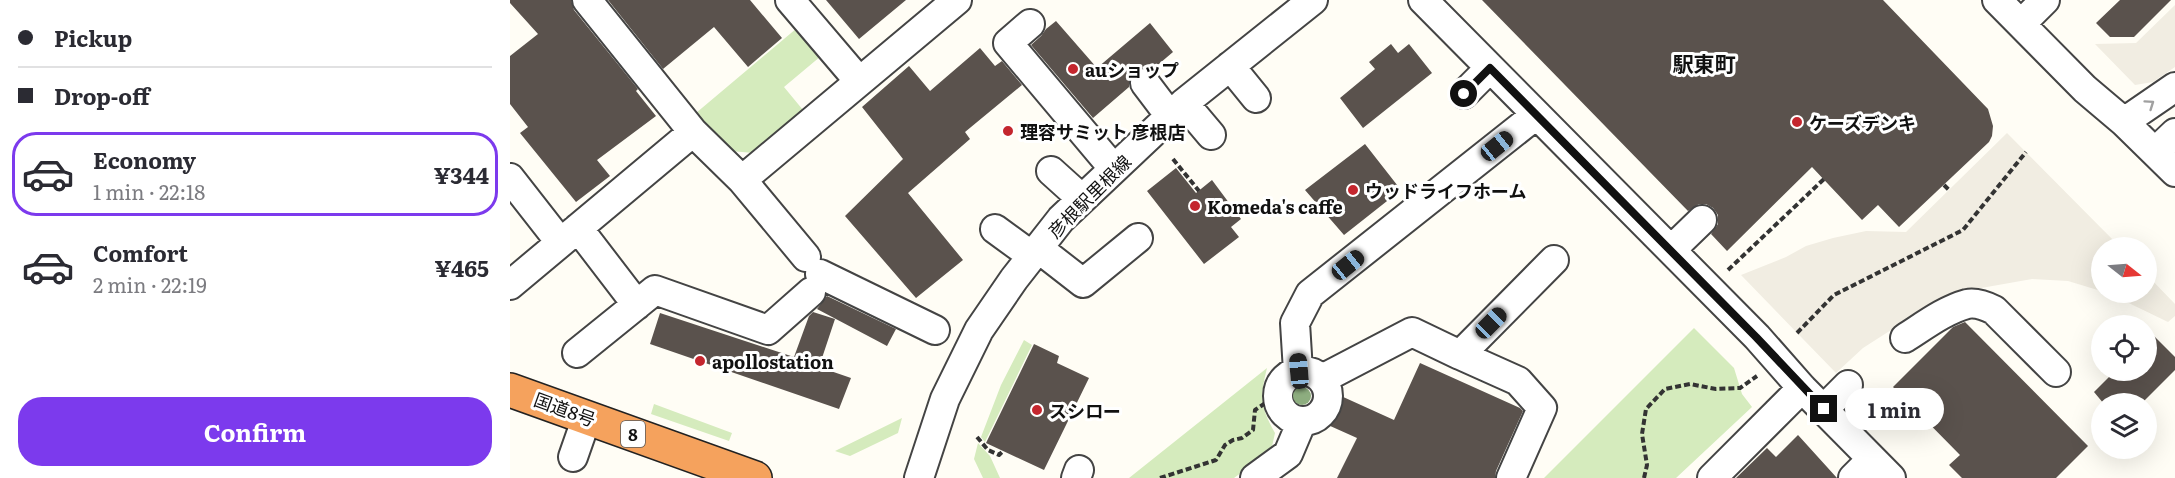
<!DOCTYPE html>
<html lang="en">
<head>
<meta charset="utf-8">
<style>
	:root { --surface:#fff; --page:#f2f2f3; --text:#2b2b33; --muted:#7c7c81; --line:#e1e1e2; --accent:#7c3aed }
	body { margin:0; font-family:Literata,"Noto Sans JP",serif; background:var(--page); color:var(--text); height:100vh; display:flex; flex-direction:column; font-size:22px; white-space:nowrap }
	* { box-sizing:border-box; margin:0 }
	p { font-size:20px; color:var(--muted) }
	.icon { flex:none; width:33px; height:33px; fill:none; stroke:currentColor; stroke-width:2; stroke-linecap:round; stroke-linejoin:round }
	.map { position:relative; flex:1; overflow:hidden }
	.drawer { display:flex; flex-direction:column; background:var(--surface); width:510px }
	.drawer>* { flex:none }
	.top-card { display:grid; align-content:center; height:132px; padding:0 18px; background:var(--surface) }
	.needle { width:39px; rotate:107deg }
	.controls { position:absolute; left:1581px; top:237px; display:grid; gap:12px }
	.controls a { display:grid; place-items:center; width:66px; height:66px; border-radius:50%; background:var(--surface); box-shadow:0 6px 24px #0002; font-size:30px }
	.end { position:absolute; width:27px; height:27px; margin:-14px; border:8px solid #111; background:#fff; box-shadow:0 0 0 3px #fff }
	.from { border-radius:50% }
	.bubble { position:absolute; height:42px; border-radius:21px; background:var(--surface); box-shadow:0 6px 24px #0002; font-size:20px; font-weight:700; line-height:42px; text-align:center }
	.car { position:absolute; width:18px; height:36px; margin:-18px -9px; border-radius:8px; box-shadow:0 0 4px 2px #0007; background:linear-gradient(#222 24%,#8ab4d8 0 40%,#222 0 76%,#8ab4d8 0 86%,#222 0) }
	.top-card b { display:flex; align-items:center; gap:21px; height:57px; font-size:22px }
	.top-card b+b { border-top:2px solid var(--line) }
	.top-card i { width:15px; height:15px; background:var(--text) }
	ul { padding:0; list-style:none }
	li { display:flex; align-items:center; gap:18px; height:84px; margin:0 12px 9px; padding:0 6px; border:3px solid transparent; border-radius:24px }
	li div { flex:1 }
	li b { display:block; font-size:22px }
	li em { font-style:normal; font-weight:700 }
	li.current { border-color:var(--accent) }
	li>.icon { width:54px; height:54px; stroke-width:1.5 }
	.cta { display:flex; gap:12px; margin-top:auto; padding:12px 18px }
	.cta a { flex:1; height:69px; border-radius:24px; background:var(--accent); color:#fff; font-size:24px; font-weight:700; line-height:69px; text-align:center }
	main { display:flex; flex:1; min-height:0 }
	.map>svg:first-child { display:block }
	.green { fill:#d5ebbd }
	.plaza { fill:#f1ede2 }
	.building { fill:#5a524d }
	.lines { fill:none; stroke-linecap:round; stroke-linejoin:round }
	.minor-casing { stroke:#444; stroke-width:32 }
	.highway-casing { stroke:#222; stroke-width:36 }
	.path { stroke:#333; stroke-width:4; stroke-dasharray:6 3; stroke-linecap:butt }
	.minor { stroke:#fff; stroke-width:28 }
	.highway { stroke:#f5a25d; stroke-width:33 }
	.tree { fill:#8dad7f }
	.oneway { stroke:#a0a0a0 }
	.route { stroke:#111; stroke-width:8 }
	.poi-dot { fill:#c4262e; stroke:#fff; stroke-width:2 }
	.labels { text-anchor:middle; dominant-baseline:central; stroke-width:6; stroke-linejoin:round; paint-order:stroke }
	.shield { fill:#fff; stroke:#585858; stroke-width:1.5 }
	.shield-label { font-size:16px; font-weight:bold; fill:#111 }
	.poi-label { font-size:18px; font-weight:bold; fill:#111; stroke:#fff; text-anchor:start }
	.street-label { font-size:18px; fill:#111; stroke:#fff }
	.quarter-label { font-size:21px; font-weight:bold; fill:#111; stroke:#fff }
</style>
</head>
<body>
<main>
<section class="drawer">
<div class="top-card">
<b><i class="from"></i>Pickup</b>
<b><i></i>Drop-off</b>
</div>
<ul>
<li class="current"><svg class="icon" aria-label="car" viewBox="0 0 24 24"><path d="M5 17H2v-5l4-1 3-4h7l3 4 3 1v5h-3M9 17h6M6 11h13"/><circle cx="7" cy="17" r="2"/><circle cx="17" cy="17" r="2"/></svg><div><b>Economy</b><p>1 min · 22:18</p></div><em>¥344</em></li>
<li><svg class="icon" aria-label="car" viewBox="0 0 24 24"><path d="M5 17H2v-5l4-1 3-4h7l3 4 3 1v5h-3M9 17h6M6 11h13"/><circle cx="7" cy="17" r="2"/><circle cx="17" cy="17" r="2"/></svg><div><b>Comfort</b><p>2 min · 22:19</p></div><em>¥465</em></li>
</ul>
<div class="cta"><a>Confirm</a></div>
</section>
<div class="map">
<svg width="1665" height="478" viewBox="0 0 1665 478">
	<rect width="100%" height="100%" fill="#fffdf5"/>
	<path class="green" d="M287,28L311,56L274,87L293,110L244,153L220,151L186,113Z
		M1184,328L1224,368L1232,394L1242,407L1166,478H1034Z
		M514,340L522,345L475,442L471,437L491,385Z
		M757,368C750,396 750,407 765,433L761,451L724,478H619Z
		M144,404L222,433L219,441L141,414Z
		M392,418L388,433L340,456L325,451Z
		M468,443L480,456L490,478H473L464,459Z"/>
	<path class="plaza" d="M1665,5V67L1643,82L1625,85L1585,44L1626,43Z
		M1497,133L1610,247L1592,248L1591,291L1558,281L1522,279L1460,290L1417,307L1353,348L1326,373L1231,275L1276,257L1296,246L1323,238L1356,231L1396,232Z
		M1637,275L1665,304V316L1658,322L1598,293L1636,292Z"/>
	<path class="building" d="M0,0H61L64,10L128,89L126,91L146,116L87,160L100,176L66,202L10,133L18,127L0,104V56L28,34L0,3Z
		M98,0H240L272,38L238,67L204,27L153,69Z
		M316,0H396L349,39Z
		M972,0H1373L1478,109L1483,126L1482,136L1479,142L1389,227L1368,205L1352,220L1302,167L1217,251L1201,234L1208,224V215L1203,208L1196,204H1189L1178,211Z
		M1610,0H1661L1624,37H1600L1586,23Z
		M546,21L587,68L640,23L663,52L643,69L634,67L625,70L620,77L619,87L583,118L521,45L531,36L536,29Z
		M881,44L888,53L899,44L922,73L853,128L830,98L865,69L859,62Z
		M470,48L485,66L492,61L512,85L455,132L460,139L398,193L453,260L406,298L335,216L393,159L352,107L399,66L420,91Z
		M855,144L891,190L834,235L795,190Z
		M666,168L686,193L702,180L731,219L721,227L729,237L694,264L637,191Z
		M317,296L386,329L377,346L307,309Z
		M303,312L325,319L309,367L341,378L329,409L140,344L150,313L284,357L299,316Z
		M1455,322L1578,446L1546,478H1452L1439,465L1450,455L1383,387L1443,327Z
		M1636,328L1665,357V370L1631,404H1594L1584,392L1606,370H1636Z
		M524,344L549,356L547,363L579,378L534,470L476,443Z
		M910,363L1010,408L1013,411L986,471L985,478H827L847,438L818,425L831,396L884,420Z
		M1288,435L1327,478H1226L1257,448L1266,457Z"/>
	<g class="lines">
		<g class="minor-casing">
			<path id="minor" d="M77,0L183,132L232,180L296,257
				M280,0L349,81
				M913,0L1247,337L1292,388L1381,478
				M1487,0L1575,89L1614,122L1665,172
				M520,24L498,43L604,169
				M1511,24L1535,0
				M720,66L746,98
				M635,83L660,116
				M954,94L980,68
				M674,103L701,135
				M1614,122L1665,87
				M1645,152L1665,133
				M541,171L572,199
				M0,178L50,242
				M232,180L447,0
				M68,228L127,305
				M485,229L522,256
				M528,248L573,283L628,238
				M1161,250L1192,220
				M310,274L425,330
				M0,285L183,132
				M1395,338C1414,326 1435,310 1457,304C1466,302 1476,306 1484,310L1546,372
				M67,353L145,290L258,330L301,292
				M950,355L1008,381L1032,408L1001,478
				M788,371L785,323L800,294L1026,115
				M768 396a25 25 0 1 1 50 0a25 25 0 1 1-50 0Z
				M812,379L902,332L950,355L1044,260
				M1314,409L1338,385
				M63,457L77,417
				M409,478L435,399L469,330L504,279L551,219L674,103L803,0
				M566,478L569,470
				M745,478L778,454L792,421
				M1202,478L1292,388
				M1343,478L1362,459"/>
		</g>
		<g class="highway-casing">
			<path id="highway" d="M0,390L245,478"/>
		</g>
		<path class="path" d="M663,159L689,191
			M1434,185L1439,190
			M1218,270L1314,179
			M1287,333L1324,295L1453,230L1516,152
			M467,437L478,450L489,455L493,451
			M650,478L706,460L715,445L723,440L732,438L743,430L745,410L754,404L768,401
			M1134,478L1137,465L1132,434L1136,409L1155,389L1180,384L1206,389L1230,388L1247,376"/>
		<use href="#minor" class="minor"/>
		<use href="#highway" class="highway"/>
	</g>
	<circle class="tree" cx="792" cy="396" r="9"/>
	<defs><path id="oneway-chevron" d="M-2-3.5L2.5 0L-2 3.5" fill="none" stroke-width="1.6" stroke-linecap="round" stroke-linejoin="round" transform="scale(1.5)"/></defs>
	<use class="oneway" href="#oneway-chevron" transform="translate(1640 104) rotate(-35)"/>
	<g class="lines">
		<path class="route" d="M954,94L980,68L1246,337L1314,409"/>
	</g>
	<g class="poi-dot">
		<circle cx="563" cy="69" r="6"/>
		<circle cx="1287" cy="122" r="6"/>
		<circle cx="498" cy="131" r="6"/>
		<circle cx="843" cy="190" r="6"/>
		<circle cx="685" cy="206" r="6"/>
		<circle cx="190" cy="361" r="6"/>
		<circle cx="527" cy="410" r="6"/>
	</g>
	<g class="labels">
		<rect class="shield" x="111" y="421" width="24" height="26" rx="4.5"/>
		<g class="shield-label">
			<text x="123" y="434">8</text>
		</g>
		<g class="poi-label">
			<text x="575" y="69">auショップ</text>
			<text x="1299" y="122">ケーズデンキ</text>
			<text x="510" y="131">理容サミット 彦根店</text>
			<text x="855" y="190">ウッドライフホーム</text>
			<text x="697" y="206">Komeda's caffe</text>
			<text x="202" y="361">apollostation</text>
			<text x="539" y="410">スシロー</text>
		</g>
		<g class="street-label">
			<text transform="translate(579 196) rotate(-45)">彦根駅里根線</text>
			<text transform="translate(55 409) rotate(20)">国道8号</text>
		</g>
		<g class="quarter-label">
			<text x="1194" y="62">駅東町</text>
		</g>
	</g>
</svg>
<div class="controls">
<a><svg class="needle" viewBox="-14 -14 28 28"><path d="M0-13l5 13h-10z" fill="#e53935"/><path d="M0 13l5-13h-10z" fill="#7c7c81"/></svg></a>
<a><svg class="icon" aria-label="locate" viewBox="0 0 24 24"><circle cx="12" cy="12" r="6"/><path d="M12 2v4M12 18v4M2 12h4M18 12h4"/></svg></a>
<a><svg class="icon" aria-label="layers" viewBox="0 0 24 24"><path d="M12 4l9 5-9 5-9-5zM3 14l9 5 9-5"/></svg></a>
</div>
<i class="end from" style="left:954px;top:94px"></i>
<i class="end" style="left:1314px;top:409px"></i>
<div class="bubble" style="left:1335px;top:388px;width:99px">1 min</div>
<i class="car" style="left:987px;top:146px;rotate:51deg"></i>
<i class="car" style="left:838px;top:265px;rotate:51deg"></i>
<i class="car" style="left:981px;top:323px;rotate:45deg"></i>
<i class="car" style="left:789px;top:371px;rotate:355deg"></i>
</div>
</main>
</body>
</html>
